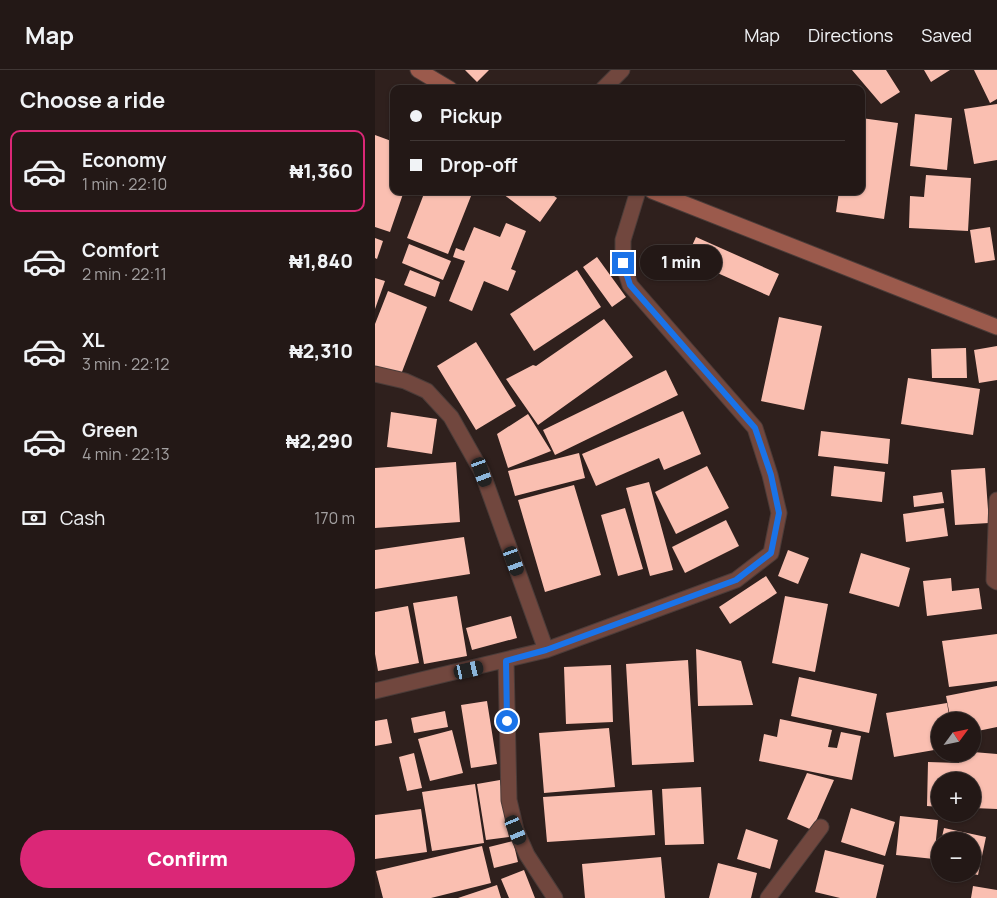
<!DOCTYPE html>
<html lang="en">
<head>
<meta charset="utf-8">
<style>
	:root { --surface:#231816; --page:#2b211f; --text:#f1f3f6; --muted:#a3a0a1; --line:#403735; --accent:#db2777 }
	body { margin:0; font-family:Manrope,sans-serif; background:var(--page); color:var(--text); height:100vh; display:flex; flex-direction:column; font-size:19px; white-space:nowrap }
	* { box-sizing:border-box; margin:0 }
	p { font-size:16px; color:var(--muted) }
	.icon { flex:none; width:28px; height:28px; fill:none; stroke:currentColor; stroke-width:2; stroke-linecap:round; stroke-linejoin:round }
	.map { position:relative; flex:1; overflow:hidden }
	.panel { display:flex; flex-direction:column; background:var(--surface); width:375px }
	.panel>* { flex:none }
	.hud { position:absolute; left:15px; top:15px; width:475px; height:110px; border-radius:10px; box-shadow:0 1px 4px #0004,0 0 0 1px var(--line); display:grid; align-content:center; height:110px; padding:0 20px; background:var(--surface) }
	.needle { width:32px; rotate:57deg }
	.controls { position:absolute; left:556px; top:642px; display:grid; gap:10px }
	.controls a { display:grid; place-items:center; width:50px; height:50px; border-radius:50%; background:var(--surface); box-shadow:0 1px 4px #0004,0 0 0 1px var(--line); font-size:25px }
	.end { position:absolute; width:22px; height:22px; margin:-11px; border:6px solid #1a73e8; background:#fff; box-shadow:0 0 0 2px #fff }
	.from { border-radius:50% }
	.bubble { position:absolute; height:35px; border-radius:18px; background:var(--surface); box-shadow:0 1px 4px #0004,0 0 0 1px var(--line); font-size:16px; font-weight:800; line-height:35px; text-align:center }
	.car { position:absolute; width:15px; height:30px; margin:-15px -8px; border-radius:6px; box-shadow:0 0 4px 1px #0007; background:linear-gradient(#222 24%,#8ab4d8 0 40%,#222 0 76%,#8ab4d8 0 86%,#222 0) }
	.hud b { display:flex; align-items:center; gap:18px; height:48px; font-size:19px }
	.hud b+b { border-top:1px solid var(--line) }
	.hud i { width:12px; height:12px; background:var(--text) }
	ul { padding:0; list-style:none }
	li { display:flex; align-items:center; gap:15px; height:82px; margin:0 10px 8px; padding:0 10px; border:2px solid transparent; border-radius:10px }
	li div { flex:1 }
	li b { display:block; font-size:19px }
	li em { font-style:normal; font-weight:800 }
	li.selected { border-color:var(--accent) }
	li>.icon { width:45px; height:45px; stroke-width:1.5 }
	h2 { padding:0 20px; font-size:22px; line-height:60px }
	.pay { display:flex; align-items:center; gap:12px; height:55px; padding:0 20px; font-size:19px }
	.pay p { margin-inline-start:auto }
	.action { display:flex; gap:10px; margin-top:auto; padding:10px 20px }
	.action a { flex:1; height:58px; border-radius:30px; background:var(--accent); color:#fff; font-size:20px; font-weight:800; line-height:58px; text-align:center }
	header { display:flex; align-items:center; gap:30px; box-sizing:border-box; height:70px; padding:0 25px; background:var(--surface); border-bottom:1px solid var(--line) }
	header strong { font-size:24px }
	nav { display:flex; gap:28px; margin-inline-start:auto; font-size:18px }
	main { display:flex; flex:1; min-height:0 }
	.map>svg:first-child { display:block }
	.building { fill:#fabfb1 }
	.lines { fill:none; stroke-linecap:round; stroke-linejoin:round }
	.street-casing { stroke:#4b3c39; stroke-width:17 }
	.secondary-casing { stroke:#4b3c39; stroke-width:17 }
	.street { stroke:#71473e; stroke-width:15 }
	.secondary { stroke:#9b5a4c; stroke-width:15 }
	.route { stroke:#1a73e8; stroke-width:6 }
</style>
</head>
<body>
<header>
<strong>Map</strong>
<nav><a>Map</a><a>Directions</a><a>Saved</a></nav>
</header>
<main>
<section class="panel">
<h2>Choose a ride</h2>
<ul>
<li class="selected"><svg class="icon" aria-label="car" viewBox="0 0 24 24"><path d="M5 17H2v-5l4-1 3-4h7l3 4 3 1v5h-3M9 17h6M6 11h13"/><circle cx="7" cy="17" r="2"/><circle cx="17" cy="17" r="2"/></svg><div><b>Economy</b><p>1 min · 22:10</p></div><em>₦1,360</em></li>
<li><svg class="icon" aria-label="car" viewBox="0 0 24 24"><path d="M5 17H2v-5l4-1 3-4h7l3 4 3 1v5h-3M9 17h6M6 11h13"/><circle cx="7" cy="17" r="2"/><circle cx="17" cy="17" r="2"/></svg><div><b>Comfort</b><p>2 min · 22:11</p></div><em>₦1,840</em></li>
<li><svg class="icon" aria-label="car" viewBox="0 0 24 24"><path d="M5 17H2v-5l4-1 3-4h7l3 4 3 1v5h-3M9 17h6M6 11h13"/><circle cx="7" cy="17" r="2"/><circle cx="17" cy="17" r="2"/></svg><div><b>XL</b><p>3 min · 22:12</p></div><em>₦2,310</em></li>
<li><svg class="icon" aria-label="car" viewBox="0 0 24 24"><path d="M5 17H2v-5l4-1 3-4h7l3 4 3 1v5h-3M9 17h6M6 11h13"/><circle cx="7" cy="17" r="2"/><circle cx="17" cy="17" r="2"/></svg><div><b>Green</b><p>4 min · 22:13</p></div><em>₦2,290</em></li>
</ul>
<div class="pay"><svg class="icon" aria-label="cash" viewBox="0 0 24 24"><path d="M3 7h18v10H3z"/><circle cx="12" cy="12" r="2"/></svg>Cash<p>170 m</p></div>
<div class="action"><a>Confirm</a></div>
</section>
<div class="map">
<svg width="622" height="828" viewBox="0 0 622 828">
	<rect width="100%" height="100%" fill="#2f201d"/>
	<path class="building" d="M90,0H114L102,12Z
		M477,0H511L525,22L506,34Z
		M549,0H575L556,12Z
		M599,0H622V29L615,33Z
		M622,34V90L599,94L589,39Z
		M540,44L577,48L572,100L535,96Z
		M486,48L523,53L509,149L461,142L464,121H486Z
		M0,65L19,72V121H29L15,162L0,157Z
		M551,105L596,108L593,161L534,158L535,126L549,127Z
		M50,121H98L73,184L32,168Z
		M124,121H172L182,128L165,152Z
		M131,153L151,161L136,199L141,201L133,221L109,211L97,241L74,231L90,191L78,187L81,178L89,181L99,157L125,167Z
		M615,157L620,190L600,193L595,160Z
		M321,167L404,204L394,226L311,189Z
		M0,168L8,171L2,189L0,188Z
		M34,174L76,191L68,210L27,193Z
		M222,187L251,227L237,237L208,197Z
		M35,200L65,212L60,227L29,215Z
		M202,200L226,237L159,281L135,244Z
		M0,208L10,211L0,239Z
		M13,221L52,237L25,307L0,297V254Z
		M404,247L447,256L429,340L386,331Z
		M229,249L258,287L163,355L131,309L158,295L161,296Z
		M101,272L141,336L101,360L62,296Z
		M622,276V310L604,313L599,280Z
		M591,278L592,308H557L556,279Z
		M291,300L303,325L180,385L168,360Z
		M533,308L605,319L598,365L526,354Z
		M308,341L326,384L289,400L284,388L221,416L207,384Z
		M16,342L62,349L57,384L12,377Z
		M153,344L176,381L133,398L122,364Z
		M446,361L515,369L513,394L443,386Z
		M204,383L210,408L140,426L133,401Z
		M81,392L85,452L0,458V398Z
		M332,396L354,438L301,464L280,422Z
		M459,396L510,402L507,432L456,426Z
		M610,398L614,453L580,455L576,400Z
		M274,412L298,500L275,506L251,418Z
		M199,415L226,505L170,522L143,430Z
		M567,422L569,433L539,437L538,426Z
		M250,438L268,499L243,506L226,445Z
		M569,438L573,466L531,472L528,444Z
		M351,450L364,476L310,503L297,477Z
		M89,467L95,504L0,519V480Z
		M413,480L434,488L423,514L403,506Z
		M486,483L535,498L524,537L474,523Z
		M391,506L402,523L355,554L344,537Z
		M576,508L577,521L604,518L607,539L552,546L548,511Z
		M82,526L92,586L49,594L38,533Z
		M410,526L453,534L440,602L397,593Z
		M33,536L44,593L3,601L0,584V542Z
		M136,546L142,568L97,580L91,558Z
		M622,564V611L574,617L567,571Z
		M321,579L366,591L378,635L323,636Z
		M313,590L319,692L257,695L251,594Z
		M236,595L238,652L191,654L189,597Z
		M424,607L502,624L494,663L416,646Z
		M622,616V657L598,662V651H576L571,626Z
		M112,631L122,694L96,698L86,635Z
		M572,633L575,651H565V679L519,687L511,643Z
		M70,641L73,657L39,663L36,648Z
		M12,649L17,673L0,676V651Z
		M405,649L457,660L453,677L462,678L466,662L486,666L477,710L384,691L389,664L402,667Z
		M234,658L240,717L169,723L164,663Z
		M77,660L88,703L55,711L43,669Z
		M598,682L622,684V739L598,738V711H565V737L552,736L553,692L584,693L585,684H598Z
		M39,683L47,718L32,721L24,687Z
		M432,703L459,710L437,760L412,749Z
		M125,710L134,767L111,770L102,714Z
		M100,714L109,773L57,781L47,722Z
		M326,717L329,774L290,775L287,719Z
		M277,720L280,765L172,772L168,727Z
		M476,738L520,752L510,786L466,772Z
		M46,739L52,782L0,789V745Z
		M525,746L563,750L559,789L521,785Z
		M569,758L611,767L603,805L598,804V771H566Z
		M371,759L403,770L395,799L362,789Z
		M138,771L143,792L119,798L114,777Z
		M107,776L116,813L56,828H8L1,801Z
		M450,780L509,795L501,828H465L440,822Z
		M286,787L290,828H210L207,794Z
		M343,793L382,803L376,828H334Z
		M149,800L160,828H134L126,809Z
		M122,815L126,828H83Z
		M598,816L622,820V828H596Z"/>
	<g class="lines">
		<g class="street-casing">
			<path id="street" d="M228,19L247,0
				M0,304L30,311L52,321L76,347L107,402L171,580
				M622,430L619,510L622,512
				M131,591L134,730L141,760L152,785L180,828
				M0,621L171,580L361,510L396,483L404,443L395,405L380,358L255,215L248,193V170L263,121
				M393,828L446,757"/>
		</g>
		<g class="secondary-casing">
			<path id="secondary" d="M43,0L75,19
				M277,121L622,257"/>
		</g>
		<use href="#street" class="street"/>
		<use href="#secondary" class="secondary"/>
	</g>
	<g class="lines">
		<path class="route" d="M132,651L131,591L171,580L361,510L396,483L404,443L396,405L380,358L255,215L248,193"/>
	</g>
</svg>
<div class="controls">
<a><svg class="needle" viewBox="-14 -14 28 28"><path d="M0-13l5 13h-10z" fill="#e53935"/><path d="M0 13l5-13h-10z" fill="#a3a0a1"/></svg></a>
<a>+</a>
<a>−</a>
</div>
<i class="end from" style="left:132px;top:651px"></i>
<i class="end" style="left:248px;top:193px"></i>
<div class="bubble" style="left:265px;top:175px;width:82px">1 min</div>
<i class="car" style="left:107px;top:402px;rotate:160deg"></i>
<i class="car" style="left:139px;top:491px;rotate:160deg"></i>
<i class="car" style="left:94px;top:600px;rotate:77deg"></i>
<i class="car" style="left:141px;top:760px;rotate:157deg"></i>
<div class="hud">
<b><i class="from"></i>Pickup</b>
<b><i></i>Drop-off</b>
</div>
</div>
</main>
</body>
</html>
